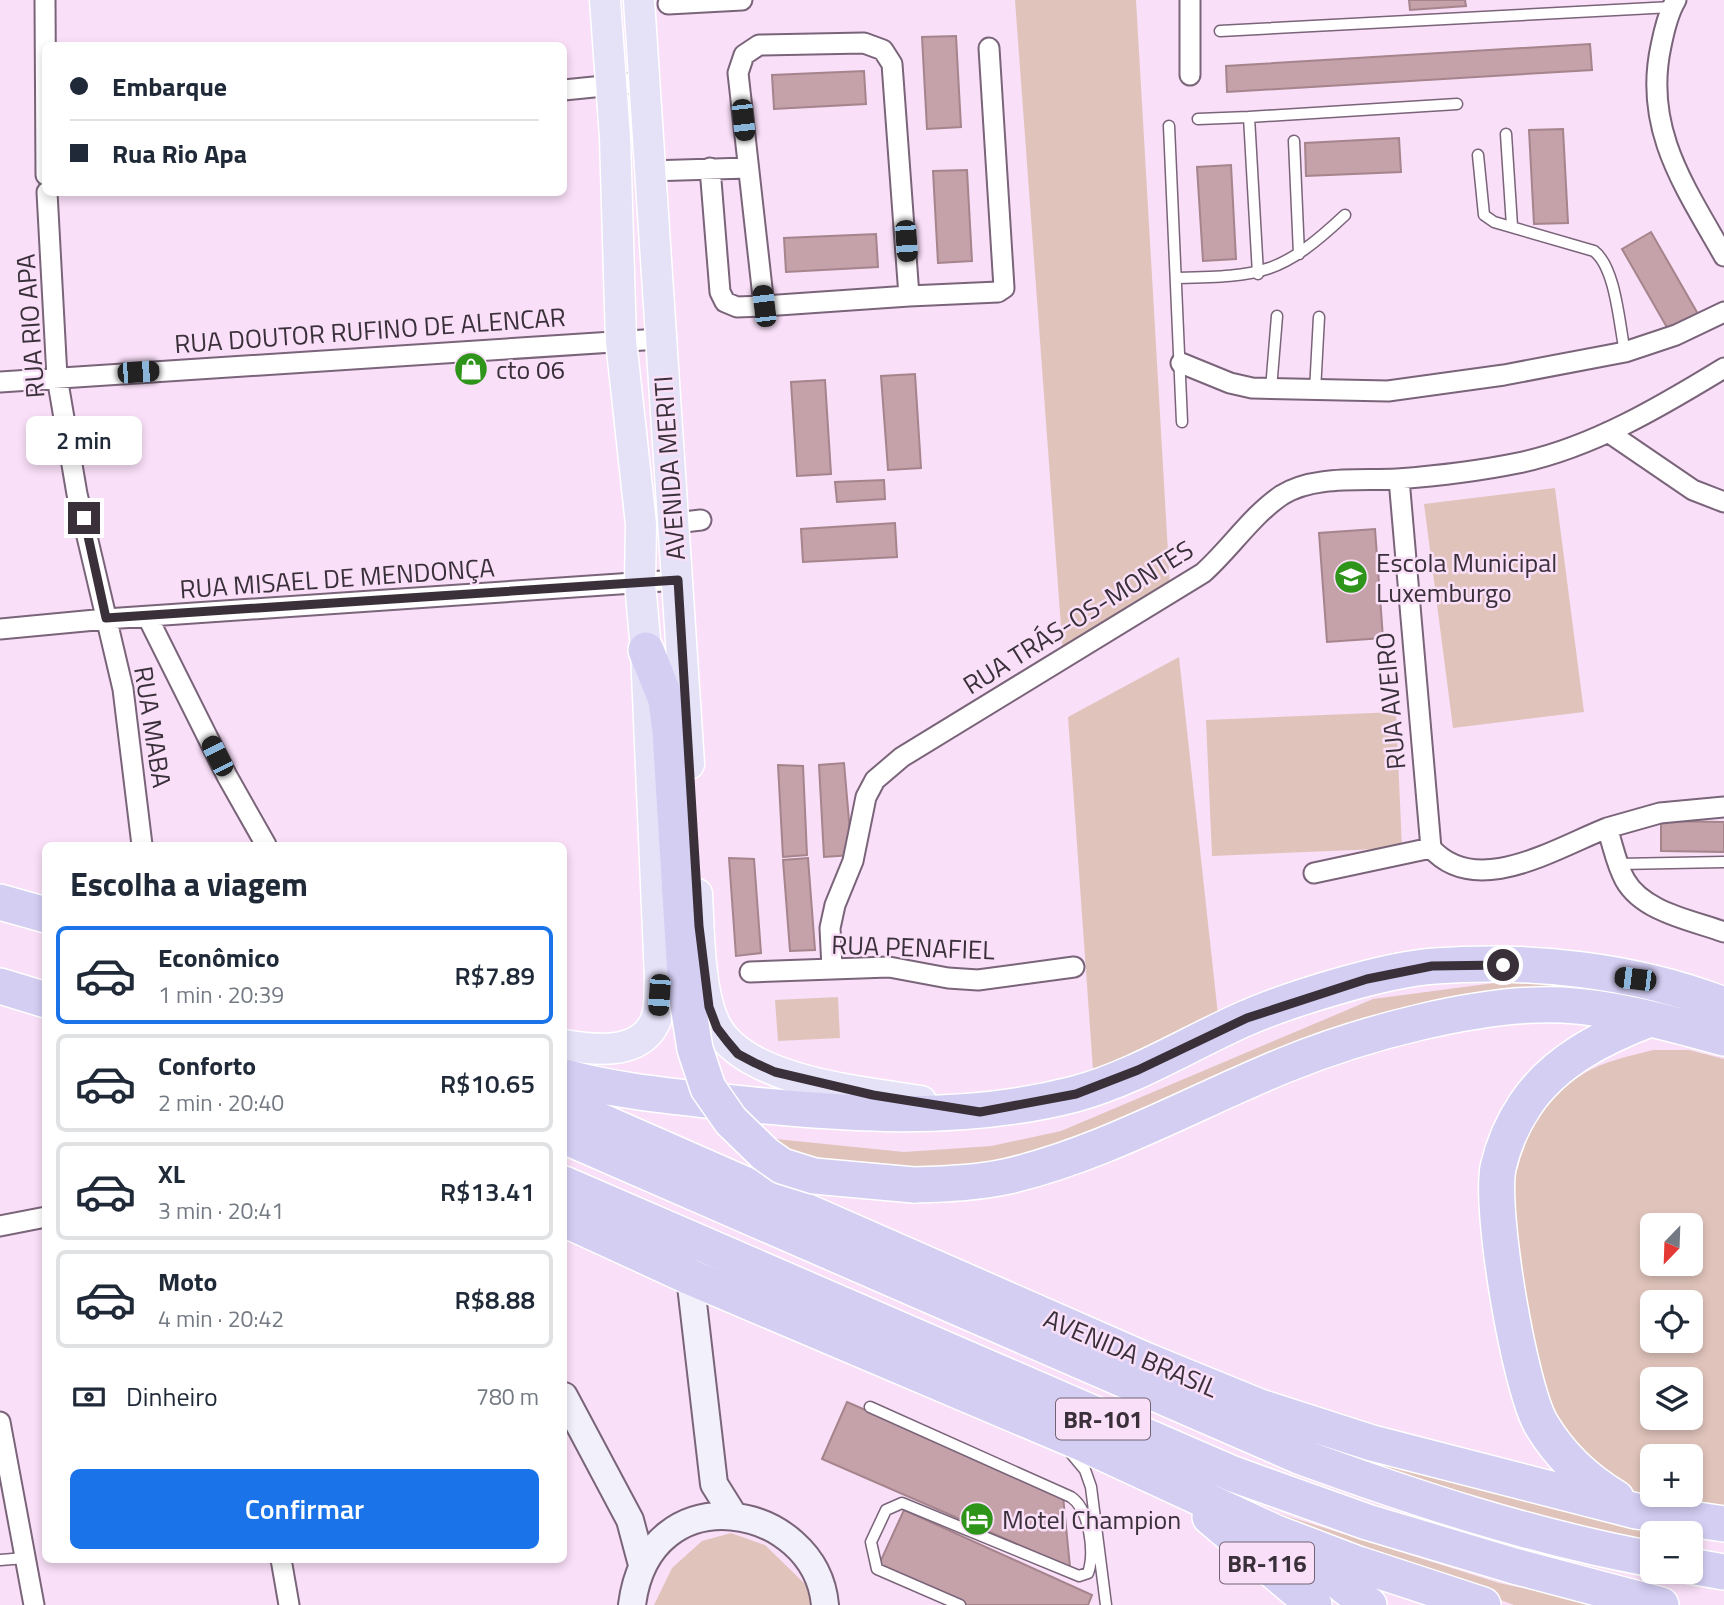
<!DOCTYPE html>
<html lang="pt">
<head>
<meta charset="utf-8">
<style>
	:root { --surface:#fff; --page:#f2f2f3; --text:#1f2937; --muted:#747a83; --line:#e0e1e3; --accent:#1a73e8 }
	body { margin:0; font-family:"Titillium Web",sans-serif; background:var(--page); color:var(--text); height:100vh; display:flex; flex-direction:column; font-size:26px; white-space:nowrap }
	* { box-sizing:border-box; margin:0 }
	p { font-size:23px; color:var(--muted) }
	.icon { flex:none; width:38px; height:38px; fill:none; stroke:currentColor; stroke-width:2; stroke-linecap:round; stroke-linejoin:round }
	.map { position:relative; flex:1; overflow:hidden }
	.details { position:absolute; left:42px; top:842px; width:525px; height:721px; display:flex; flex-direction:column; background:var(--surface); border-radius:10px; box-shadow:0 4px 10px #0003 }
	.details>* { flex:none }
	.banner { position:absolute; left:42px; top:42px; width:525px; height:154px; border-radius:10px; box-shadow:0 4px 10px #0003; display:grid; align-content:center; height:154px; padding:0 28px; background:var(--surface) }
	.needle { width:46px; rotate:203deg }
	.tools { position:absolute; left:1640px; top:1213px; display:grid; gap:14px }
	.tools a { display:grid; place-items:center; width:63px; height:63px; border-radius:10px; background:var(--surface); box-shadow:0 4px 10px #0003; font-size:35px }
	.end { position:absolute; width:32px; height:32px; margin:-16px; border:9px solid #3a303a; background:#fff; box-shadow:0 0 0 4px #fff }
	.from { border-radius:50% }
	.bubble { position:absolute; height:49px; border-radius:10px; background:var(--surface); box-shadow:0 4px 10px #0003; font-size:23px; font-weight:600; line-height:49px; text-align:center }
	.car { position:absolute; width:21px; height:42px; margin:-21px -10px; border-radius:9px; box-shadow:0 0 5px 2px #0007; background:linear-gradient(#222 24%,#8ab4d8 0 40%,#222 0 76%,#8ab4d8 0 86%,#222 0) }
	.banner b { display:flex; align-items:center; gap:24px; height:66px; font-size:26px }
	.banner b+b { border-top:2px solid var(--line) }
	.banner i { width:18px; height:18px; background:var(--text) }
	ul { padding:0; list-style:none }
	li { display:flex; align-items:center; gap:21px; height:98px; margin:0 14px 10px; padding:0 14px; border:4px solid var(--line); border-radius:10px }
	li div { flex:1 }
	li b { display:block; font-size:26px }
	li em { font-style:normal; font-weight:600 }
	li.selected { border-color:var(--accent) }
	li>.icon { width:63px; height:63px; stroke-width:1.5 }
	h2 { padding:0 28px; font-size:32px; line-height:84px }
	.pay { display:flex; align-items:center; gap:18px; height:77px; padding:0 28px; font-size:26px }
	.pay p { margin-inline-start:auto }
	.button { display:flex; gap:14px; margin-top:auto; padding:14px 28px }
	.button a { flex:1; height:80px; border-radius:10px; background:var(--accent); color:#fff; font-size:28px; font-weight:600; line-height:80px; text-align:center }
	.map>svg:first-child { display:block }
	.green { fill:#e0c4bc; fill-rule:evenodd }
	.building { fill:#c5a1aa; stroke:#a5848c; stroke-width:2 }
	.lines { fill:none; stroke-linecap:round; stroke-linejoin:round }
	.lane-casing { stroke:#7a6479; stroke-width:13 }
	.street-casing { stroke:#7a6479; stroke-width:23 }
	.secondary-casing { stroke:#7a6479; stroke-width:30 }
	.primary-casing { stroke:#fff; stroke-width:33 }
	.highway-casing { stroke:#fff; stroke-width:38 }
	.lane { stroke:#fff; stroke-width:10 }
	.street { stroke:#fff; stroke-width:19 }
	.secondary { stroke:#f2f0fb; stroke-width:26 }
	.primary { stroke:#e5e2f8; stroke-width:30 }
	.highway { stroke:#d4cef3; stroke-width:35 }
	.highway-bridge-casing { stroke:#fff; stroke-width:38; stroke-linecap:butt }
	.highway-bridge { stroke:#d4cef3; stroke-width:35 }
	.route { stroke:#3a303a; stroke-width:9 }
	.labels { text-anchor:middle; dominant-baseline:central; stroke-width:5; stroke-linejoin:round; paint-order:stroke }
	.shield { fill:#f9dff8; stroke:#736473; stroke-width:2 }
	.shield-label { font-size:24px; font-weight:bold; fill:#3a303a }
	.street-label { font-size:26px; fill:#3a303a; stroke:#f9dff8 }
	.poi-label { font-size:26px; fill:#3a303a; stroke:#f9dff8; text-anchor:start }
</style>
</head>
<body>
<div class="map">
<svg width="1724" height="1605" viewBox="0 0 1724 1605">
	<rect width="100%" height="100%" fill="#f9dff8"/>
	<path class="green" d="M1015,0H1136L1170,587L1063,654Z
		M1555,488L1584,712L1453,728L1424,504Z
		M1179,657L1219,1024L1094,1084L1068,717Z
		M1396,712L1402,848L1212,856L1206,720Z
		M1517,980L1707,1011L1536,998L989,1175L799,1157L766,1138L904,1152L991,1146L1061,1131L1373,999Z
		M838,997L840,1038L778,1041L775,1000Z
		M1653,1050H1689L1724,1059V1515C1686,1507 1635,1501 1603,1477C1587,1464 1548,1416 1543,1397C1535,1370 1533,1340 1528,1313C1523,1283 1508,1226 1509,1198C1512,1151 1543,1098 1583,1074C1604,1061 1630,1056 1653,1050ZM1652,1225H1690V1264H1652ZM1652,1302H1690V1340H1652ZM1652,1379H1690V1418H1652ZM1652,1456H1690V1494H1652Z
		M973,1303L1683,1533H1652V1551L1288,1447Z
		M1195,1487L1499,1583L1602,1605H1514Z
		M731,1533L765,1545L806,1585L811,1605H654L672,1568L702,1541Z"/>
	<path class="building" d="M1409,0H1465L1466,6L1410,10Z
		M956,36L961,127L927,129L922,37Z
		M1590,44L1592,70L1227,92L1226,66Z
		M864,71L866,104L774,109L772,75Z
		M1563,129L1568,223L1534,224L1529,130Z
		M1399,138L1401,172L1306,176L1305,143Z
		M1231,165L1236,259L1203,261L1197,167Z
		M967,170L972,261L938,263L933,171Z
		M1651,232L1698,314L1669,331L1622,249Z
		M876,234L878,267L786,272L784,238Z
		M915,374L921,468L888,470L881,376Z
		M825,380L831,474L797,476L791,382Z
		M884,480L885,499L837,502L835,482Z
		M895,523L897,557L803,562L801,529Z
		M1375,529L1383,638L1327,642L1319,533Z
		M844,763L852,855L824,857L819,765Z
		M778,765L803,766L807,855L783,857Z
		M1661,821L1724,822V852L1661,851Z
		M729,858L754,859L761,953L736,956Z
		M808,858L815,950L790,951L783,860Z
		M847,1402L1063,1496L1070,1567L822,1459Z
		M904,1510L1092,1595L1088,1605H962L877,1569Z"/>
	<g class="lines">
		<g class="lane-casing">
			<path id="lane" d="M1220,31L1672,7
				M1198,119L1249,117
				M1169,126L1182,422
				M1506,134L1512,226
				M1294,141L1299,254
				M1478,155L1484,215L1494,222L1594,251C1616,268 1619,324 1625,352
				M1258,274L1249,117L1457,104
				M1177,278C1262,276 1281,275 1345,215
				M1271,389L1277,316
				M1315,391L1319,317
				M1619,864L1724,862
				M870,1407L1071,1497C1090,1510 1095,1553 1088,1573L1079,1576L902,1503L886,1510L871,1542L877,1569L960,1605
				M1070,1452L1085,1470L1091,1487L1106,1605
				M0,1560L25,1558"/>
		</g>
		<g class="street-casing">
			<path id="street" d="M45,0L46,175
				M1676,0C1668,13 1664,31 1661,46C1643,129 1685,187 1724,256
				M668,4L742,0
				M864,43L883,50L892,64L909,296L764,306L738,73L744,55L759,45Z
				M1190,75V0
				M564,90L643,82
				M710,168L720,292L725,302L737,307L764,306
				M649,171L747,168
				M47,192L57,377L77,494L123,689L142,845
				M909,296L998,292L1004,288L989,48
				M1181,363L1230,383L1252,388L1388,391L1504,375L1625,352L1676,335L1724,312
				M0,382L659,339
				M1608,432L1693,490L1724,502
				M1399,479L1431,848C1476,899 1556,848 1607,828
				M675,523L701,520
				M148,618L227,776L266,845
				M0,629L106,619L678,580
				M1724,807L1660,813L1607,828C1613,845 1616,864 1625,880C1643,912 1691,920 1724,932
				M1314,873L1431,848
				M832,968L830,928L835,905L853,861L866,797L875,780L902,757L1203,573C1230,549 1252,515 1282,495C1314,475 1361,481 1397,479C1436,476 1479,471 1518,463C1591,448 1660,407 1724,368
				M750,972L889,967L948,978L978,980L1074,967
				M0,1226L46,1217
				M0,1422L34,1605
				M281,1559L289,1605"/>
		</g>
		<g class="secondary-casing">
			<path id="secondary" d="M690,1277L714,1484L734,1516
				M564,1396L630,1520L642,1565
				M632,1605C649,1471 816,1503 825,1605"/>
		</g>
		<g class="primary-casing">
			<path id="primary" d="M639,0L689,764
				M697,894C699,932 699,994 716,1026C746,1082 864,1092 921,1101
				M564,1045C593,1050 639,1056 655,1022C661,1009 659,992 660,978L646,650L640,583L641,524L621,341L615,137L605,0"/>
		</g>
		<g class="highway-casing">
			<path id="highway" d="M646,650L666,700L670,732L686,992
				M0,902L46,915
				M0,986L46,1000
				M564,1077C616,1091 670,1096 723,1102C841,1114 959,1124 1075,1094C1134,1078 1188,1044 1244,1019C1290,999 1386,969 1435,966C1530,959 1635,970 1724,1005
				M564,1105L1145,1360L1260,1407L1372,1443L1636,1511L1724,1524
				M564,1136L1299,1456C1414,1498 1532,1537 1652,1559
				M564,1184L1233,1474L1367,1522L1514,1566L1661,1605
				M914,1185C946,1184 978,1183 1009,1176C1105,1153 1194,1102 1285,1065C1361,1034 1480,1001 1563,1005C1618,1008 1672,1024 1724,1038
				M564,1219L690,1277L1086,1445L1274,1532L1358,1564L1483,1605
				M1616,1498C1584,1479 1560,1456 1541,1424C1519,1385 1490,1212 1498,1168C1503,1146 1513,1123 1525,1105C1554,1061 1603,1037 1650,1019
				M1210,1517L1314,1605
				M1304,1555L1369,1605
				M1690,1566L1724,1572"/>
		</g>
		<use href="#lane" class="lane"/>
		<use href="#street" class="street"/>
		<use href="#secondary" class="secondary"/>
		<use href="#primary" class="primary"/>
		<use href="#highway" class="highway"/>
		<g class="highway-bridge-casing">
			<path id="highway-bridge" d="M686,992L695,1049L708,1088L731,1121L765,1154L782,1166L814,1176L914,1185"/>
		</g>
		<use href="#highway-bridge" class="highway-bridge"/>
	</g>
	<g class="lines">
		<path class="route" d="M84,518L106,618L678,580L699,926L709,1007L717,1028L727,1041L738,1054L755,1063L775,1072L873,1095L980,1112L1076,1094L1138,1070L1247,1018L1367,979L1432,966L1503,965"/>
	</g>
	<defs>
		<g id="shop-disc" transform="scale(1.75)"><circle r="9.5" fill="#2e951a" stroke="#f9dff8"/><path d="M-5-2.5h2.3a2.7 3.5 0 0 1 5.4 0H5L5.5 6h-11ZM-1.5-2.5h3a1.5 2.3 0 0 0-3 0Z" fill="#fff"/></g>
		<g id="school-disc" transform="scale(1.75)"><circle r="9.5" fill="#2e951a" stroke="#f9dff8"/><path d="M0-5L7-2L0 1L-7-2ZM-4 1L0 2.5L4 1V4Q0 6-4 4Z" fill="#fff"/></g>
		<g id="hotel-disc" transform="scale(1.75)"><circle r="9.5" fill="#2e951a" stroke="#f9dff8"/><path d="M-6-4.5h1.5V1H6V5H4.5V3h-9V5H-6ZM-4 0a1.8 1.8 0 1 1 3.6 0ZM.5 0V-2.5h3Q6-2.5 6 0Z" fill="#fff"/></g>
	</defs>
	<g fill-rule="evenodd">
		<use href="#shop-disc" x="471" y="369"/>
		<use href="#school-disc" x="1351" y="577"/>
		<use href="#hotel-disc" x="977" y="1519"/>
	</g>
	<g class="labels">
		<g class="shield">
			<rect x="1056" y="1398.5" width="94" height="41" rx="5"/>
			<rect x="1220" y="1542.5" width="94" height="41" rx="5"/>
		</g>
		<g class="shield-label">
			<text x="1103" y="1419">BR-101</text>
			<text x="1267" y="1563">BR-116</text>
		</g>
		<g class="street-label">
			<text transform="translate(30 326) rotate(-94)">RUA RIO APA</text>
			<text transform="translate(370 330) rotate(-4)">RUA DOUTOR RUFINO DE ALENCAR</text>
			<text transform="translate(669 468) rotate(-94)">AVENIDA MERITI</text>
			<text transform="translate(337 578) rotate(-4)">RUA MISAEL DE MENDONÇA</text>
			<text transform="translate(1078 617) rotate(-32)">RUA TRÁS-OS-MONTES</text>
			<text transform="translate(1390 701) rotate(-95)">RUA AVEIRO</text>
			<text transform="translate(153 727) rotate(81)">RUA MABA</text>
			<text transform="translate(913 947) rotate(2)">RUA PENAFIEL</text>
			<text transform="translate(1131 1353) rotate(23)">AVENIDA BRASIL</text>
		</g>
		<g class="poi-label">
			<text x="496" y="369">cto 06</text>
			<text x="1376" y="562">Escola Municipal<tspan x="1376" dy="30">Luxemburgo</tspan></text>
			<text x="1002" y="1519">Motel Champion</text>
		</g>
	</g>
</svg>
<div class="tools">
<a><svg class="needle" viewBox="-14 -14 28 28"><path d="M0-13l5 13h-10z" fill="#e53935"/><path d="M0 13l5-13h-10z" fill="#747a83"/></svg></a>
<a><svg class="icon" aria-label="locate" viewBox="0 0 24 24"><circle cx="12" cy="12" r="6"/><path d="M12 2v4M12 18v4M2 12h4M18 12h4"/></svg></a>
<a><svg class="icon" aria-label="layers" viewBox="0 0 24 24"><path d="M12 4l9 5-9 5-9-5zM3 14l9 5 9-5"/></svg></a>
<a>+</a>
<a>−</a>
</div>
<i class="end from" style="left:1503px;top:965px"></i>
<i class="end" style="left:84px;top:518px"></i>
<div class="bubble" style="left:26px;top:416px;width:116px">2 min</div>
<i class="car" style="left:743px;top:120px;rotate:174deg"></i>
<i class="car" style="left:906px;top:241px;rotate:176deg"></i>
<i class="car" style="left:764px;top:306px;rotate:353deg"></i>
<i class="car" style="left:138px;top:372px;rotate:86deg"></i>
<i class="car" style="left:217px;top:756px;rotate:333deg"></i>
<i class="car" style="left:1635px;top:979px;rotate:277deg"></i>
<i class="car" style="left:659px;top:995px;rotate:184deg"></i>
<div class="banner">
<b><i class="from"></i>Embarque</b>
<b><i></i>Rua Rio Apa</b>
</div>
<section class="details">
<h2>Escolha a viagem</h2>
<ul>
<li class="selected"><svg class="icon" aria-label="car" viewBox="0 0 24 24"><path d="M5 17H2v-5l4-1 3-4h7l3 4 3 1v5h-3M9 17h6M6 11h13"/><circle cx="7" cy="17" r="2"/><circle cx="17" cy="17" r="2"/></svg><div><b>Econômico</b><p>1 min · 20:39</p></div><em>R$7.89</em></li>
<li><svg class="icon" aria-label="car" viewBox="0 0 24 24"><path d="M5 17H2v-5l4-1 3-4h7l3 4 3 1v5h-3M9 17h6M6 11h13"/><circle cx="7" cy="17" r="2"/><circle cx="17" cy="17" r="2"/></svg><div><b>Conforto</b><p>2 min · 20:40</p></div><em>R$10.65</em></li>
<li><svg class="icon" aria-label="car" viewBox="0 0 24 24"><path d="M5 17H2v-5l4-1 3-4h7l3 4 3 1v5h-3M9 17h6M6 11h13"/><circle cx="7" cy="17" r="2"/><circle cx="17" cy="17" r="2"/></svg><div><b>XL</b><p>3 min · 20:41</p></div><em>R$13.41</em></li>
<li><svg class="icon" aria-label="car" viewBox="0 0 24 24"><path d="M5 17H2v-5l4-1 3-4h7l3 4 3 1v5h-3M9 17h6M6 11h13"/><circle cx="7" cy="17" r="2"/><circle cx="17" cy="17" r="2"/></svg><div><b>Moto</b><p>4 min · 20:42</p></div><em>R$8.88</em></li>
</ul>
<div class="pay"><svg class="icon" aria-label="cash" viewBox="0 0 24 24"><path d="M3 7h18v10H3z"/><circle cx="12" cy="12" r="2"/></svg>Dinheiro<p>780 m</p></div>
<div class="button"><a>Confirmar</a></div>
</section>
</div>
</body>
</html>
